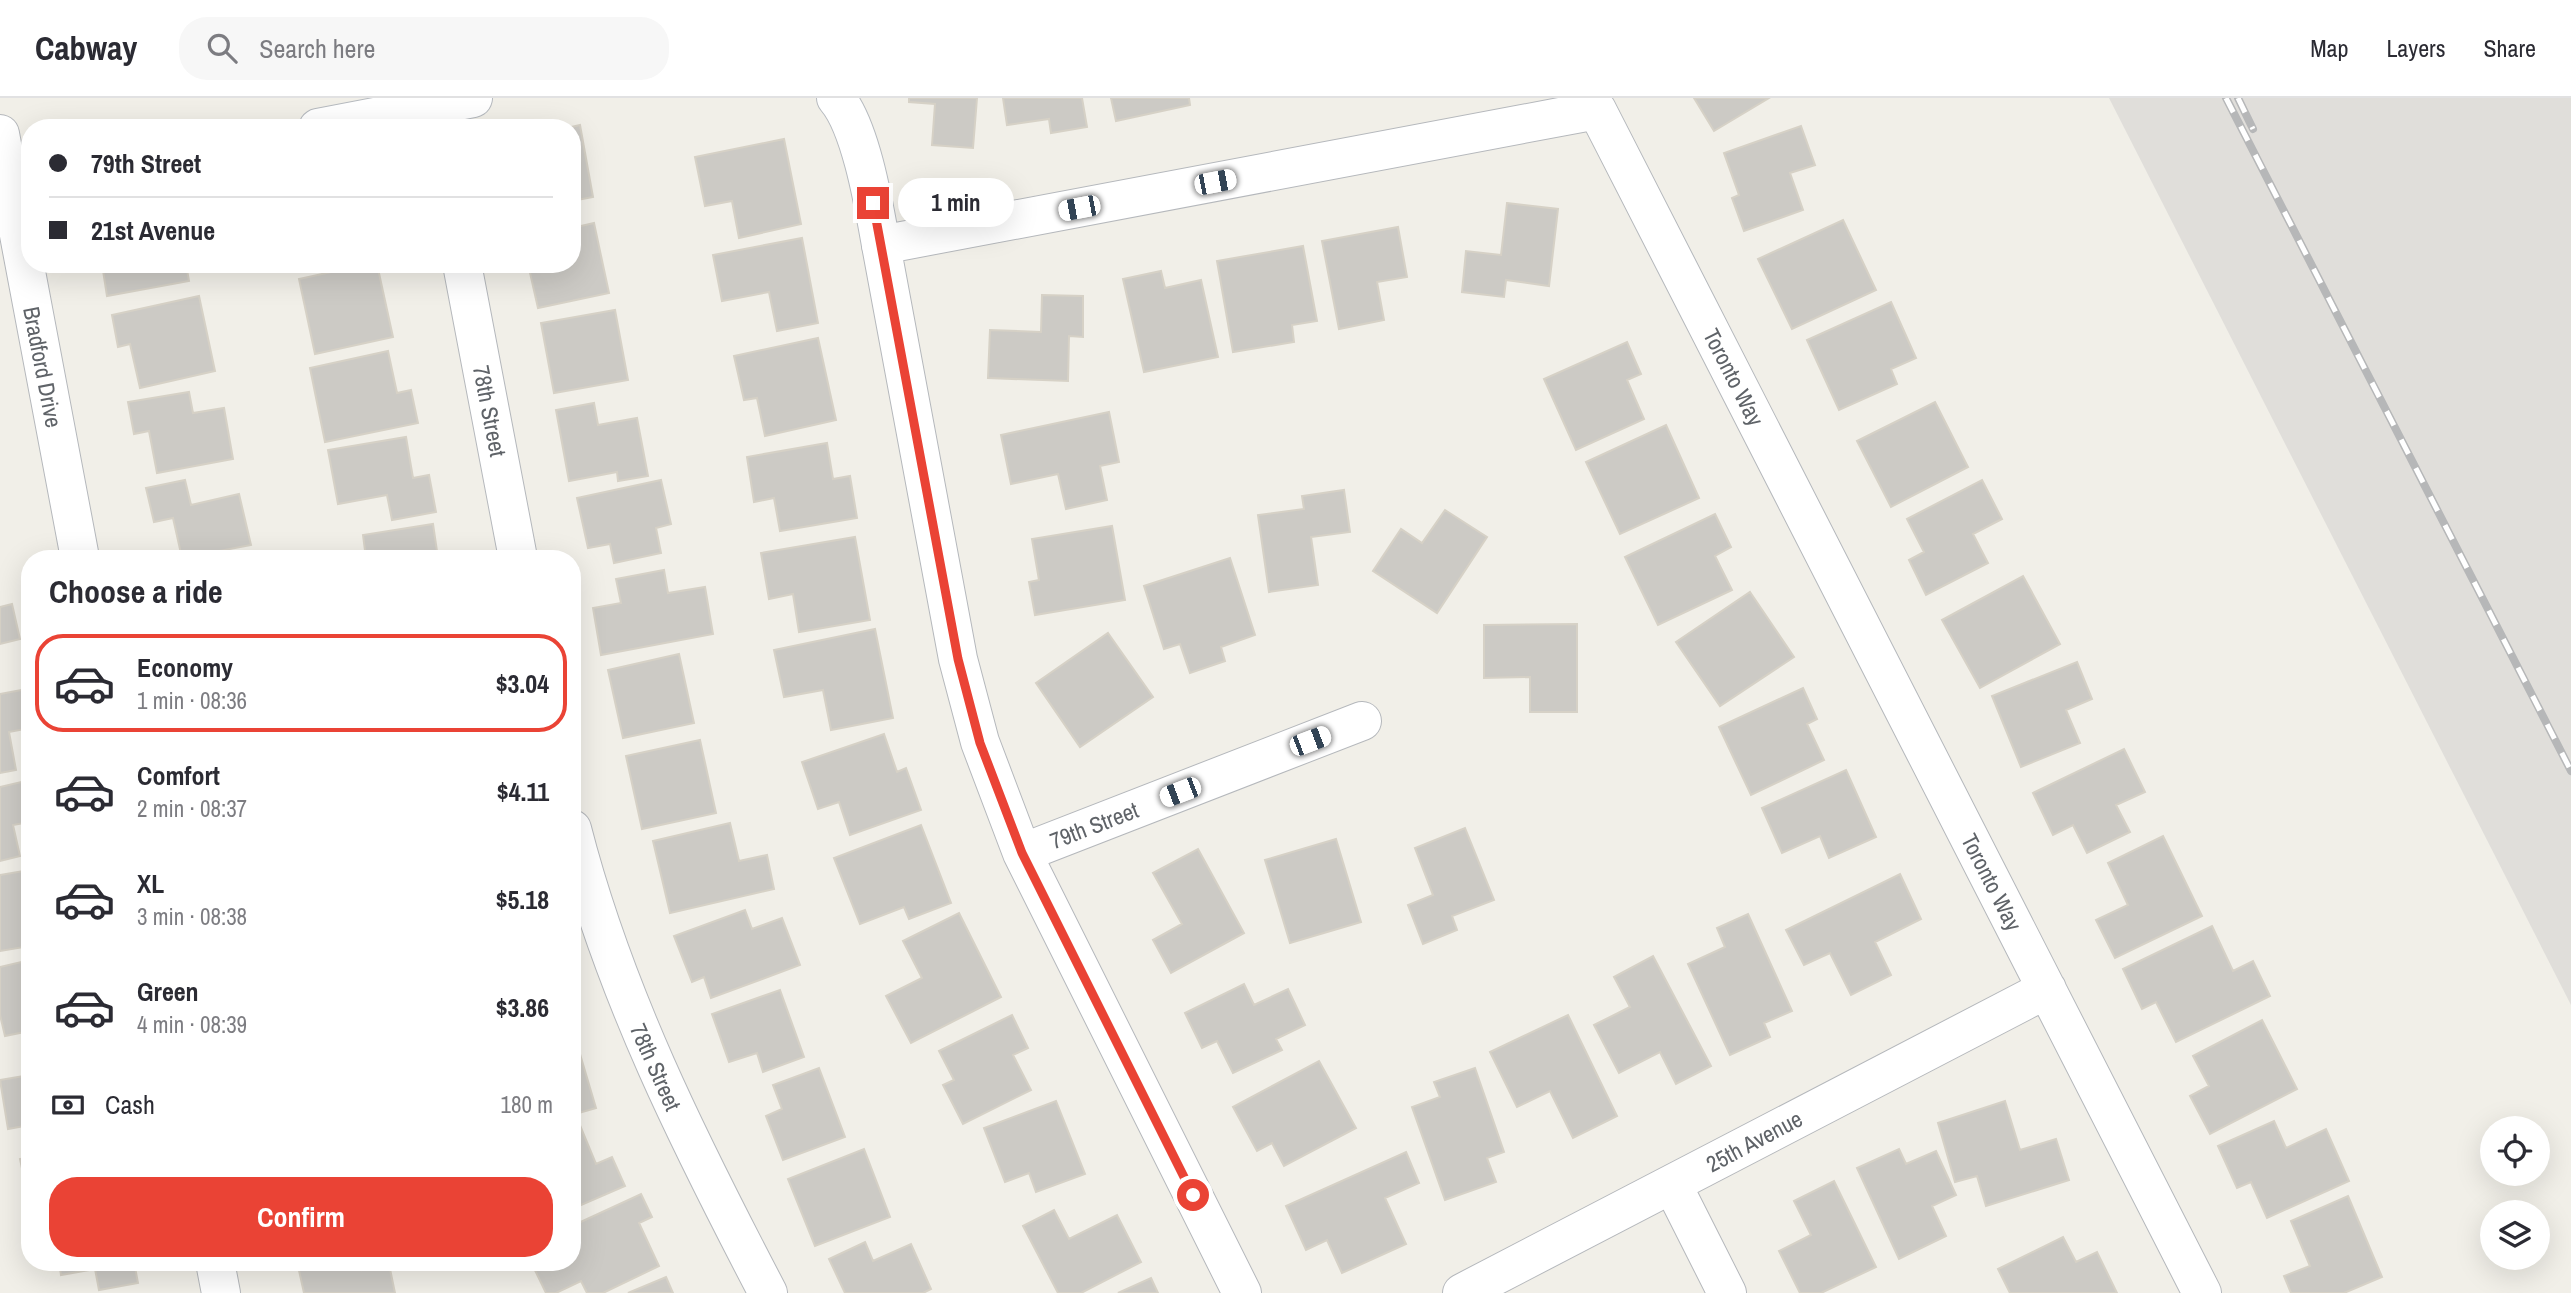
<!DOCTYPE html>
<html lang="en">
<head>
<meta charset="utf-8">
<style>
	:root { --surface:#fff; --page:#f7f7f7; --text:#2b2b33; --muted:#7c7c81; --line:#e1e1e2; --accent:#ea4335 }
	body { margin:0; font-family:"Archivo Narrow",sans-serif; background:var(--page); color:var(--text); height:100vh; display:flex; flex-direction:column; font-size:26px; white-space:nowrap }
	* { box-sizing:border-box; margin:0 }
	p { font-size:23px; color:var(--muted) }
	.icon { flex:none; width:38px; height:38px; fill:none; stroke:currentColor; stroke-width:2; stroke-linecap:round; stroke-linejoin:round }
	.map { position:relative; flex:1; overflow:hidden }
	.details { position:absolute; left:21px; top:452px; width:560px; height:721px; display:flex; flex-direction:column; background:var(--surface); border-radius:28px; box-shadow:0 7px 28px #0002 }
	.details>* { flex:none }
	.banner { position:absolute; left:21px; top:21px; width:560px; height:154px; border-radius:28px; box-shadow:0 7px 28px #0002; display:grid; align-content:center; height:154px; padding:0 28px; background:var(--surface) }
	.fabs { position:absolute; left:2480px; top:1018px; display:grid; gap:14px }
	.fabs a { display:grid; place-items:center; width:70px; height:70px; border-radius:50%; background:var(--surface); box-shadow:0 7px 28px #0002; font-size:35px }
	.end { position:absolute; width:32px; height:32px; margin:-16px; border:9px solid #ea4335; background:#fff; box-shadow:0 0 0 4px #fff }
	.from { border-radius:50% }
	.bubble { position:absolute; height:49px; border-radius:24px; background:var(--surface); box-shadow:0 7px 28px #0002; font-size:23px; font-weight:800; line-height:49px; text-align:center }
	.car { position:absolute; width:21px; height:42px; margin:-21px -10px; border-radius:9px; box-shadow:0 0 5px 2px #0007; background:linear-gradient(#fff 24%,#345 0 40%,#fff 0 76%,#345 0 86%,#fff 0) }
	.banner b { display:flex; align-items:center; gap:24px; height:66px; font-size:26px }
	.banner b+b { border-top:2px solid var(--line) }
	.banner i { width:18px; height:18px; background:var(--text) }
	ul { padding:0; list-style:none }
	li { display:flex; align-items:center; gap:21px; height:98px; margin:0 14px 10px; padding:0 14px; border:4px solid transparent; border-radius:28px }
	li div { flex:1 }
	li b { display:block; font-size:26px }
	li em { font-style:normal; font-weight:800 }
	li.on { border-color:var(--accent) }
	li>.icon { width:63px; height:63px; stroke-width:1.5 }
	h2 { padding:0 28px; font-size:32px; line-height:84px }
	.pay { display:flex; align-items:center; gap:18px; height:77px; padding:0 28px; font-size:26px }
	.pay p { margin-inline-start:auto }
	.primary-button { display:flex; gap:14px; margin-top:auto; padding:14px 28px }
	.primary-button a { flex:1; height:80px; border-radius:28px; background:var(--accent); color:#fff; font-size:28px; font-weight:800; line-height:80px; text-align:center }
	header { display:flex; align-items:center; gap:42px; box-sizing:border-box; height:98px; padding:0 35px; background:var(--surface); border-bottom:2px solid var(--line) }
	header strong { font-size:33px }
	nav { display:flex; gap:38px; margin-inline-start:auto; font-size:24px }
	.search { width:490px; height:63px; background:var(--page); display:flex; align-items:center; gap:18px; box-sizing:border-box; padding:0 24px; border-radius:28px; color:var(--muted); font-size:26px }
	.map>svg:first-child { display:block }
	.industrial { fill:#e0deda }
	.building { fill:#cccac5; stroke:#d6d1c6; stroke-width:2 }
	.lines { fill:none; stroke-linecap:round; stroke-linejoin:round }
	.street-casing { stroke:#b5b8bc; stroke-width:40 }
	.secondary-casing { stroke:#b6babf; stroke-width:40 }
	.street { stroke:#fff; stroke-width:38 }
	.secondary { stroke:#fff; stroke-width:38 }
	.rail-casing { stroke:#b6b7b8; stroke-width:8 }
	.rail { stroke:#fff; stroke-width:5; stroke-dasharray:16; stroke-linecap:butt }
	.route { stroke:#ea4335; stroke-width:9 }
	.labels { text-anchor:middle; dominant-baseline:central; stroke-width:7; stroke-linejoin:round; paint-order:stroke }
	.street-label { font-size:23px; fill:#5f6368; stroke:#fff }
</style>
</head>
<body>
<header>
<strong>Cabway</strong>
<div class="search"><svg class="icon" aria-label="search" viewBox="0 0 24 24"><circle cx="10" cy="10" r="6"/><path d="M15 15l6 6"/></svg>Search here</div>
<nav><a>Map</a><a>Layers</a><a>Share</a></nav>
</header>
<div class="map">
<svg width="2571" height="1195" viewBox="0 0 2571 1195">
	<rect width="100%" height="100%" fill="#f1efe8"/>
	<path class="industrial" d="M2109,0H2571V907Z"/>
	<path class="building" d="M909,0H977L973,50L932,47L935,6L909,4Z
		M1003,0H1082L1087,29L1051,35L1049,21L1007,27Z
		M1111,0H1189L1190,7L1116,23Z
		M1694,0H1769L1714,33Z
		M580,27L593,99L572,103V30H567Z
		M1801,28L1815,67L1790,75L1803,112L1744,133L1732,100L1739,97L1724,55Z
		M784,41L801,126L739,140L732,103L705,108L695,59Z
		M1507,105L1558,111L1549,188L1506,182L1504,199L1462,194L1466,153L1501,157Z
		M1843,122L1876,192L1792,231L1758,161Z
		M594,125L609,195L538,210L528,166H572V130Z
		M1398,129L1407,179L1377,184L1384,222L1339,231L1322,143Z
		M802,140L818,225L777,233L769,194L722,203L713,157Z
		M1303,148L1317,223L1292,227L1294,244L1233,254L1217,163Z
		M102,166H186L189,183L107,198Z
		M368,166H377L393,239L315,256L299,181Z
		M1161,173L1165,190L1201,182L1218,259L1144,274L1123,181Z
		M1042,197L1083,198V239L1069,238L1068,283L988,280L990,232L1041,234Z
		M199,198L215,273L140,290L130,246L118,249L112,217Z
		M1891,204L1916,260L1891,271L1897,286L1839,312L1807,242Z
		M615,212L628,282L554,295L541,225Z
		M818,240L836,322L765,338L757,300L744,302L734,258Z
		M1627,244L1641,276L1627,282L1644,321L1576,352L1544,281Z
		M388,253L397,295L411,292L418,325L325,344L310,270Z
		M189,294L193,315L224,310L233,361L157,375L149,333L134,336L128,304Z
		M1935,304L1968,369L1891,409L1857,343Z
		M594,305L598,327L637,320L648,378L618,383L617,374L569,383L556,312Z
		M1109,314L1119,364L1100,368L1107,402L1066,411L1058,376L1011,386L1001,337Z
		M1666,327L1699,400L1620,436L1586,364Z
		M406,339L413,380L429,377L436,414L392,422L387,397L338,406L328,352Z
		M827,345L833,381L850,378L857,420L780,433L774,400L754,404L747,359Z
		M185,382L191,407L239,396L251,447L182,460L173,420L154,424L146,390Z
		M661,382L671,426L656,430L661,455L614,465L610,446L588,450L577,400Z
		M1982,382L2002,421L1973,436L1988,465L1926,497L1909,462L1924,454L1907,421Z
		M1344,392L1350,434L1311,439L1318,487L1269,494L1258,417L1304,411L1302,398Z
		M1445,412L1487,439L1437,515L1373,473L1401,431L1422,445Z
		M1715,416L1731,449L1715,458L1732,492L1658,527L1625,459Z
		M433,426L438,460H366L363,437Z
		M1112,428L1125,502L1035,517L1029,484L1039,482L1032,441Z
		M855,439L870,522L799,534L793,496L769,501L761,455Z
		M1230,460L1255,537L1221,549L1225,563L1190,575L1180,546L1164,551L1144,488Z
		M664,472L668,495L705,489L713,536L601,557L593,510L621,505L616,481Z
		M2023,478L2060,546L1980,590L1942,522Z
		M1750,494L1794,559L1720,608L1676,544Z
		M12,506L20,541L0,546V509Z
		M1577,526V614H1530V579L1484,580V527Z
		M875,531L893,620L831,632L823,592L784,599L774,552Z
		M1108,535L1153,599L1080,649L1036,585Z
		M679,556L694,625L623,640L608,572Z
		M2077,564L2092,601L2066,612L2080,645L2021,669L1992,598Z
		M1803,590L1817,621L1807,626L1824,662L1751,697L1719,629Z
		M27,591L30,630L9,634L16,672L0,675V596Z
		M884,636L897,674L906,670L921,712L850,737L839,704L818,711L802,664Z
		M700,642L716,715L642,731L626,658Z
		M2124,651L2145,694L2116,707L2130,734L2087,755L2073,727L2053,737L2033,695Z
		M1846,672L1876,739L1829,760L1820,738L1782,755L1762,710Z
		M30,682V724L13,727L20,758L0,763V689Z
		M730,725L739,763L767,757L774,791L670,815L653,743Z
		M921,727L951,805L909,821L904,809L860,826L834,760Z
		M1465,730L1494,802L1452,818L1457,832L1423,846L1408,807L1433,797L1415,750Z
		M2163,738L2202,818L2115,860L2096,822L2128,807L2108,765Z
		M1336,741L1361,824L1290,845L1265,762Z
		M1198,751L1244,835L1171,875L1153,842L1182,826L1153,775Z
		M30,772V848L0,853V777Z
		M1900,776L1921,821L1875,844L1891,877L1851,897L1830,855L1804,867L1786,832Z
		M745,812L752,831L782,820L800,867L711,900L704,879L692,884L674,838Z
		M959,815L1001,899L911,945L886,898L922,880L903,843Z
		M1748,816L1792,913L1764,925L1770,939L1730,957L1688,866L1725,849L1717,830Z
		M2212,828L2233,873L2253,863L2270,898L2176,944L2156,904L2142,911L2123,871Z
		M1653,858L1711,968L1676,986L1660,954L1619,975L1594,927L1630,909L1614,879Z
		M30,862V933L5,938L0,917V869Z
		M1244,886L1254,907L1288,891L1305,927L1276,941L1282,952L1233,975L1217,943L1202,950L1185,915Z
		M780,892L804,959L763,974L757,955L729,964L712,916Z
		M1012,917L1028,950L1013,957L1031,992L963,1026L943,987L954,982L939,953Z
		M1568,917L1617,1018L1573,1040L1550,993L1517,1009L1490,954Z
		M2262,922L2297,991L2210,1036L2190,998L2209,988L2193,958Z
		M580,956L596,1010L572,1017V958Z
		M1319,963L1356,1030L1284,1068L1272,1045L1257,1053L1233,1009Z
		M819,970L845,1039L783,1062L766,1018L782,1011L773,987Z
		M1475,970L1504,1054L1487,1060L1496,1084L1445,1102L1412,1009L1440,999L1434,984Z
		M30,977V1027L8,1031L0,982Z
		M1056,1003L1085,1076L1036,1094L1029,1075L1005,1084L984,1030Z
		M2005,1003L2020,1052L2056,1041L2069,1082L1986,1108L1977,1078L1955,1084L1938,1025Z
		M2274,1023L2286,1050L2326,1031L2349,1083L2267,1120L2251,1084L2237,1090L2218,1048Z
		M579,1025L596,1066L612,1059L625,1088L572,1111V1028Z
		M864,1051L890,1119L815,1148L788,1081Z
		M1899,1051L1906,1066L1936,1053L1956,1097L1932,1108L1946,1138L1899,1161L1857,1070Z
		M1406,1054L1419,1085L1385,1100L1406,1146L1342,1175L1327,1142L1306,1152L1286,1108Z
		M30,1059V1108L20,1061Z
		M1834,1083L1876,1169L1821,1195H1800L1779,1153L1811,1137L1794,1103Z
		M641,1096L652,1119L639,1125L659,1168L603,1195H587L581,1183L556,1195H546L531,1164H572V1128Z
		M2348,1098L2382,1179L2344,1195H2291L2284,1178L2310,1168L2291,1123Z
		M1054,1112L1069,1141L1117,1117L1141,1164L1081,1195H1058L1023,1128Z
		M2063,1139L2076,1164L2097,1154L2117,1195H2010L1998,1171Z
		M865,1144L873,1163L911,1146L931,1191L923,1195H845L829,1161Z
		M59,1164H134L138,1185L99,1192L95,1171L61,1177Z
		M319,1164H360L362,1172L389,1166L395,1195H304L298,1168Z
		M666,1179L673,1195H628Z
		M1151,1180L1158,1195H1118Z"/>
	<g class="lines">
		<g class="street-casing">
			<path id="street" d="M0,36L80,460
				M462,166L518,460
				M572,731C614,895 690,1046 768,1195
				M1022,755L1362,623
				M1672,1086L1727,1195
				M215,1164L221,1195
				M1242,1195L1022,755L980,644L958,561L881,147L1597,12L2202,1195
				M1462,1195L2047,891"/>
		</g>
		<g class="secondary-casing">
			<path id="secondary" d="M836,0C861,29 874,108 881,147
				M318,30L473,0
				M0,91L30,85"/>
		</g>
		<use href="#street" class="street"/>
		<use href="#secondary" class="secondary"/>
		<g class="rail-casing">
			<path id="rail" d="M2226,0L2571,673
				M2238,0L2253,31"/>
		</g>
		<use href="#rail" class="rail"/>
	</g>
	<g class="lines">
		<path class="route" d="M873,105L958,561L980,645L1022,755L1193,1097"/>
	</g>
	<g class="labels">
		<g class="street-label">
			<text transform="translate(43 269) rotate(79)">Bradford Drive</text>
			<text transform="translate(1734 279) rotate(63)">Toronto Way</text>
			<text transform="translate(490 313) rotate(79)">78th Street</text>
			<text transform="translate(1094 727) rotate(-21)">79th Street</text>
			<text transform="translate(1992 784) rotate(63)">Toronto Way</text>
			<text transform="translate(656 969) rotate(66)">78th Street</text>
			<text transform="translate(1754 1043) rotate(-28)">25th Avenue</text>
		</g>
	</g>
</svg>
<div class="fabs">
<a><svg class="icon" aria-label="locate" viewBox="0 0 24 24"><circle cx="12" cy="12" r="6"/><path d="M12 2v4M12 18v4M2 12h4M18 12h4"/></svg></a>
<a><svg class="icon" aria-label="layers" viewBox="0 0 24 24"><path d="M12 4l9 5-9 5-9-5zM3 14l9 5 9-5"/></svg></a>
</div>
<i class="end from" style="left:1193px;top:1097px"></i>
<i class="end" style="left:873px;top:105px"></i>
<div class="bubble" style="left:898px;top:80px;width:116px">1 min</div>
<i class="car" style="left:1215px;top:84px;rotate:79deg"></i>
<i class="car" style="left:1079px;top:110px;rotate:259deg"></i>
<i class="car" style="left:1310px;top:643px;rotate:69deg"></i>
<i class="car" style="left:1180px;top:694px;rotate:249deg"></i>
<div class="banner">
<b><i class="from"></i>79th Street</b>
<b><i></i>21st Avenue</b>
</div>
<section class="details">
<h2>Choose a ride</h2>
<ul>
<li class="on"><svg class="icon" aria-label="car" viewBox="0 0 24 24"><path d="M5 17H2v-5l4-1 3-4h7l3 4 3 1v5h-3M9 17h6M6 11h13"/><circle cx="7" cy="17" r="2"/><circle cx="17" cy="17" r="2"/></svg><div><b>Economy</b><p>1 min · 08:36</p></div><em>$3.04</em></li>
<li><svg class="icon" aria-label="car" viewBox="0 0 24 24"><path d="M5 17H2v-5l4-1 3-4h7l3 4 3 1v5h-3M9 17h6M6 11h13"/><circle cx="7" cy="17" r="2"/><circle cx="17" cy="17" r="2"/></svg><div><b>Comfort</b><p>2 min · 08:37</p></div><em>$4.11</em></li>
<li><svg class="icon" aria-label="car" viewBox="0 0 24 24"><path d="M5 17H2v-5l4-1 3-4h7l3 4 3 1v5h-3M9 17h6M6 11h13"/><circle cx="7" cy="17" r="2"/><circle cx="17" cy="17" r="2"/></svg><div><b>XL</b><p>3 min · 08:38</p></div><em>$5.18</em></li>
<li><svg class="icon" aria-label="car" viewBox="0 0 24 24"><path d="M5 17H2v-5l4-1 3-4h7l3 4 3 1v5h-3M9 17h6M6 11h13"/><circle cx="7" cy="17" r="2"/><circle cx="17" cy="17" r="2"/></svg><div><b>Green</b><p>4 min · 08:39</p></div><em>$3.86</em></li>
</ul>
<div class="pay"><svg class="icon" aria-label="cash" viewBox="0 0 24 24"><path d="M3 7h18v10H3z"/><circle cx="12" cy="12" r="2"/></svg>Cash<p>180 m</p></div>
<div class="primary-button"><a>Confirm</a></div>
</section>
</div>
</body>
</html>
